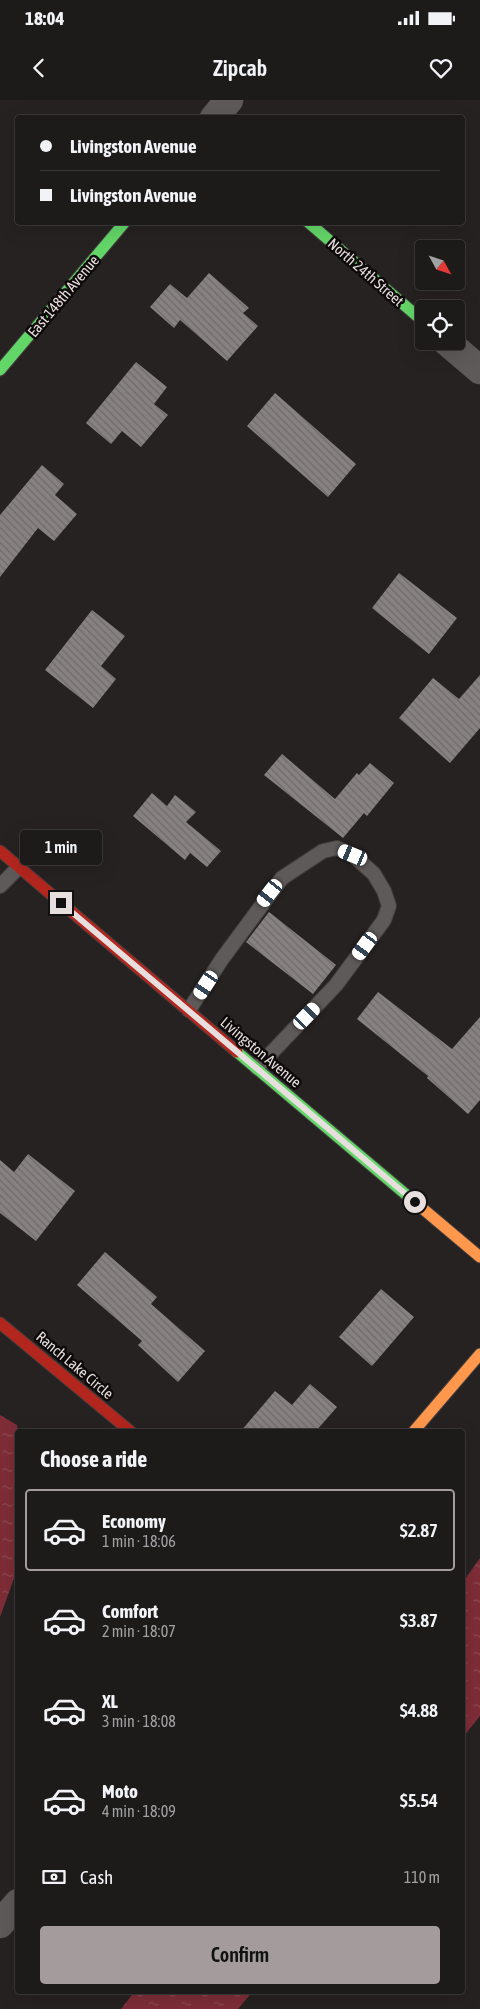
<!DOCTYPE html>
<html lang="en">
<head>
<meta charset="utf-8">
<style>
	:root { --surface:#1d1a1a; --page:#252323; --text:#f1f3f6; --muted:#a0a1a2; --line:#3b3839; --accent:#a49c9c }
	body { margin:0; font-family:"Asap Condensed",sans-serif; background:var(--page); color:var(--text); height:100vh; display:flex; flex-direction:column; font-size:19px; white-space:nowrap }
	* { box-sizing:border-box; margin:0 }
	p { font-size:16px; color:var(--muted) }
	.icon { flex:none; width:28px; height:28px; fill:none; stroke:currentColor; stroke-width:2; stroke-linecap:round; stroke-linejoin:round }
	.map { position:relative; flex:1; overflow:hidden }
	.side { position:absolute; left:15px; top:1329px; width:450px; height:565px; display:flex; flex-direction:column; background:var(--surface); border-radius:5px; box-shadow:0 5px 20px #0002,0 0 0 1px var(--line) }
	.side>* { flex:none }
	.guide { position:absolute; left:15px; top:15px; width:450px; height:110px; border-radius:5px; box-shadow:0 5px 20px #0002,0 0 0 1px var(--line); display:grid; align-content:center; height:110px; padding:0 25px; background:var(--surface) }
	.needle { width:32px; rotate:130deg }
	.tools { position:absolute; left:415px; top:140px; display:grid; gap:10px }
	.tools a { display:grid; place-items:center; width:50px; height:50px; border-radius:5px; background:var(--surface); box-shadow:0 5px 20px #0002,0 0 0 1px var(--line); font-size:25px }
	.end { position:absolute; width:22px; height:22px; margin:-11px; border:6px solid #e7dede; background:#111; box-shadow:0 0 0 2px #111 }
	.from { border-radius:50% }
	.bubble { position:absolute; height:35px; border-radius:5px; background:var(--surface); box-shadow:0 5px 20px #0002,0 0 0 1px var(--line); font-size:16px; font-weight:600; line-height:35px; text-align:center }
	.car { position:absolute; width:15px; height:30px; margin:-15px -8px; border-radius:6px; box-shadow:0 0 4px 1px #0007; background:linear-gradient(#fff 24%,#345 0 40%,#fff 0 76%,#345 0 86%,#fff 0) }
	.guide b { display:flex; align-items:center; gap:18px; height:48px; font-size:19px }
	.guide b+b { border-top:1px solid var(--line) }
	.guide i { width:12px; height:12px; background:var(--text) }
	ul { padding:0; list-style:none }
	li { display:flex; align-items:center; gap:15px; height:82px; margin:0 10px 8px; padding:0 15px; border:2px solid transparent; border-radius:5px }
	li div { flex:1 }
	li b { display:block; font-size:19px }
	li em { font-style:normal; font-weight:600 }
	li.selected { border-color:var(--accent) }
	li>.icon { width:45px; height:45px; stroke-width:1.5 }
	h2 { padding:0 25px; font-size:22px; line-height:60px }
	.pay { display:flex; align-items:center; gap:12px; height:55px; padding:0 25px; font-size:19px }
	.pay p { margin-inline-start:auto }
	.cta { display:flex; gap:10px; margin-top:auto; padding:10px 25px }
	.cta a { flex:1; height:58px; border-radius:5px; background:var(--accent); color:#111; font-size:20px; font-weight:600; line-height:58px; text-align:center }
	.status { display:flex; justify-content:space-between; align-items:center; height:35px; padding:0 25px; background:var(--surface); direction:ltr }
	.status svg { height:14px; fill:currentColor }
	header { display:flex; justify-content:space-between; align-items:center; height:65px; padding:0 25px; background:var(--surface); font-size:22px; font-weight:600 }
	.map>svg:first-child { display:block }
	.water { fill:url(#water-ripples) }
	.building { fill:url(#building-back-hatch) }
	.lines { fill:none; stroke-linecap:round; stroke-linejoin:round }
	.lane-casing { stroke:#433e3e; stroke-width:16 }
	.street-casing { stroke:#433e3e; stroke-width:29 }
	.fast-casing { stroke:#433e3e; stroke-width:13 }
	.slow-casing { stroke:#433e3e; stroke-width:13 }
	.jam-casing { stroke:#433e3e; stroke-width:13 }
	.lane { stroke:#5f5a5a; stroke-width:14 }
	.street { stroke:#5f5a5a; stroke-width:28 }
	.fast { stroke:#63d668; stroke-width:11 }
	.slow { stroke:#ff974d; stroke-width:11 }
	.jam { stroke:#b3261e; stroke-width:11 }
	.route { stroke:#e7dede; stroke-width:6 }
	.labels { text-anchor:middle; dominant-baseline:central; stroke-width:5; stroke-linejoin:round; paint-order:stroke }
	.street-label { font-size:15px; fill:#e7dede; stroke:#0f0a0a }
</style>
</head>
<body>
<div class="status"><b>18:04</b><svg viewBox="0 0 49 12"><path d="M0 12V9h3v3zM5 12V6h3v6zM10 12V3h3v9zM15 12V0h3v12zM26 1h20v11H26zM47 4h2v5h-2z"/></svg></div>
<header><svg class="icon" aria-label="back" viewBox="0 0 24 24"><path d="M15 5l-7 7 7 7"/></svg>Zipcab<svg class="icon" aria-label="heart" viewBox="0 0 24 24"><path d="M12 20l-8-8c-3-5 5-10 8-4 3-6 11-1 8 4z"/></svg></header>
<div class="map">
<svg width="480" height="1909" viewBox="0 0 480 1909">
	<defs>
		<pattern id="water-ripples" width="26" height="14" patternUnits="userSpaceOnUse" patternTransform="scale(1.25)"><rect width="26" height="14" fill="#7e2d37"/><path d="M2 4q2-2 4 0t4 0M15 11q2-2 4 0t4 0" fill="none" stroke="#904b54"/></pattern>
		<pattern id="building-back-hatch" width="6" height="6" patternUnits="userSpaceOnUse" patternTransform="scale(1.25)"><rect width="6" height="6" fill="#878181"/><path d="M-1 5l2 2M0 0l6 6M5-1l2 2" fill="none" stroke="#706b6b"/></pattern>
	</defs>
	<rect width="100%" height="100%" fill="#272222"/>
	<path class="water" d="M0,1315L17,1325L18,1331L17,1470L0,1517Z
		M480,1458V1616L463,1637V1482Z
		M135,1891H253L238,1909H121Z"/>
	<path class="building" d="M209,173L249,208L243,213L258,226L227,261L180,220L174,228L150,207L170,184L187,198Z
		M136,262L167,287L154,304L168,315L141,347L122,331L111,344L86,323Z
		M275,293L356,364L328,397L247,326Z
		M42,365L64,384L55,395L77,414L54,441L38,428L0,477V415Z
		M399,473L457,518L429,554L372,508Z
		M92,510L125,536L101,566L116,579L93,608L45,570Z
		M480,575V628L450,663L399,618L433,578L459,599Z
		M282,654L335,699L357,673L359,675L370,663L394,683L367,716L364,713L343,738L264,675Z
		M152,693L167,706L175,695L196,712L186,722L221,751L207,767L190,753L185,760L133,716Z
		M269,812L336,865L313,894L246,842Z
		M378,892L452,949L480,917V1000L468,1014L427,978L428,976L357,919Z
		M28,1054L75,1091L36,1141L0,1113V1060L14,1072Z
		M105,1152L157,1197L151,1204L205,1251L178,1282L138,1245L142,1241L77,1185Z
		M381,1189L414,1217L372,1266L339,1237Z
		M310,1284L337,1307L316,1331H241L275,1291L292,1305Z"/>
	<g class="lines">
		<g class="lane-casing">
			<path id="lane" d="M0,786L19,767
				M189,910L222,859L282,778L323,751L337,748L353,755L374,774L384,791L389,806L384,820L336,885L257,968"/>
		</g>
		<g class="street-casing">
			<path id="street" d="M214,18L229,0
				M446,241L480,270
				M0,1824L18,1803"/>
		</g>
		<g class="fast-casing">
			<path id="fast" d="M308,122L424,222
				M0,270L125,122
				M237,952L416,1103"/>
		</g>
		<g class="slow-casing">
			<path id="slow" d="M416,1103L480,1157
				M414,1331L480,1254"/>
		</g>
		<g class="jam-casing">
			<path id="jam" d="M0,751L237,952
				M0,1223L130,1331"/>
		</g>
		<use href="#lane" class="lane"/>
		<use href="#street" class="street"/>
		<use href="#fast" class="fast"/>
		<use href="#slow" class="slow"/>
		<use href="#jam" class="jam"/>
	</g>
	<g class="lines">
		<path class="route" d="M61,803L415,1102"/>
	</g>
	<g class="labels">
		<g class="street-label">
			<text transform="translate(366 172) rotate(41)">North 24th Street</text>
			<text transform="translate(63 196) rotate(-50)">East 148th Avenue</text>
			<text transform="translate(261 952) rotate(40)">Livingston Avenue</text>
			<text transform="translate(75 1265) rotate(40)">Ranch Lake Circle</text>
		</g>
	</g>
</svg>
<div class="tools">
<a><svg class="needle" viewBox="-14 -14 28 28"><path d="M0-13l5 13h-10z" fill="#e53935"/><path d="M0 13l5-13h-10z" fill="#a0a1a2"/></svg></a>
<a><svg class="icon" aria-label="locate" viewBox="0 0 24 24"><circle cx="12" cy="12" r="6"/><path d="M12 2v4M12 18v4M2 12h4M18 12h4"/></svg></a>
</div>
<i class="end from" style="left:415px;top:1102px"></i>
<i class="end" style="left:61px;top:803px"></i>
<div class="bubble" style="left:20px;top:730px;width:82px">1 min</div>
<i class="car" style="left:353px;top:755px;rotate:292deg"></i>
<i class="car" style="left:270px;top:793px;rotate:218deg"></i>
<i class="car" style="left:365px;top:846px;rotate:216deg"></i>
<i class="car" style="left:206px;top:885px;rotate:213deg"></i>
<i class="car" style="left:307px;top:916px;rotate:44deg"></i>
<div class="guide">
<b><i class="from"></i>Livingston Avenue</b>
<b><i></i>Livingston Avenue</b>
</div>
<section class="side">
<h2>Choose a ride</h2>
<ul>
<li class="selected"><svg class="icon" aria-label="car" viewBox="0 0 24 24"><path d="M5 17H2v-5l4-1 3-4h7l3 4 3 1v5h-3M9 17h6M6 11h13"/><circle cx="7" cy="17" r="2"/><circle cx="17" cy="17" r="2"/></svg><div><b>Economy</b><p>1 min · 18:06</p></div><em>$2.87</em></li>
<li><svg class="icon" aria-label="car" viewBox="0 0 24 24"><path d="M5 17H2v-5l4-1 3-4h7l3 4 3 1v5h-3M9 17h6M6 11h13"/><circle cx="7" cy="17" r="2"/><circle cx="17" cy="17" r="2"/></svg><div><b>Comfort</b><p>2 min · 18:07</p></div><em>$3.87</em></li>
<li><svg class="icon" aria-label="car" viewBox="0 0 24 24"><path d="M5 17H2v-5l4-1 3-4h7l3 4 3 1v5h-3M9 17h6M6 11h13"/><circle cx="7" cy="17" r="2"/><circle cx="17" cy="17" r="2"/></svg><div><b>XL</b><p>3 min · 18:08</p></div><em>$4.88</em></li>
<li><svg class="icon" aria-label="car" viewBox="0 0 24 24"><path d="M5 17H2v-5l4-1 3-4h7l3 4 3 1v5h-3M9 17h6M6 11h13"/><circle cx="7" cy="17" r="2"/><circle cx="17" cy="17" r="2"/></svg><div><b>Moto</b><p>4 min · 18:09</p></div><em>$5.54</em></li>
</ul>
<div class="pay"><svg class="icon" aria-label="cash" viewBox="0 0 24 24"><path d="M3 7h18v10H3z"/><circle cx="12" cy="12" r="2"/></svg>Cash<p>110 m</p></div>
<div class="cta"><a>Confirm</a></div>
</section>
</div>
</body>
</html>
